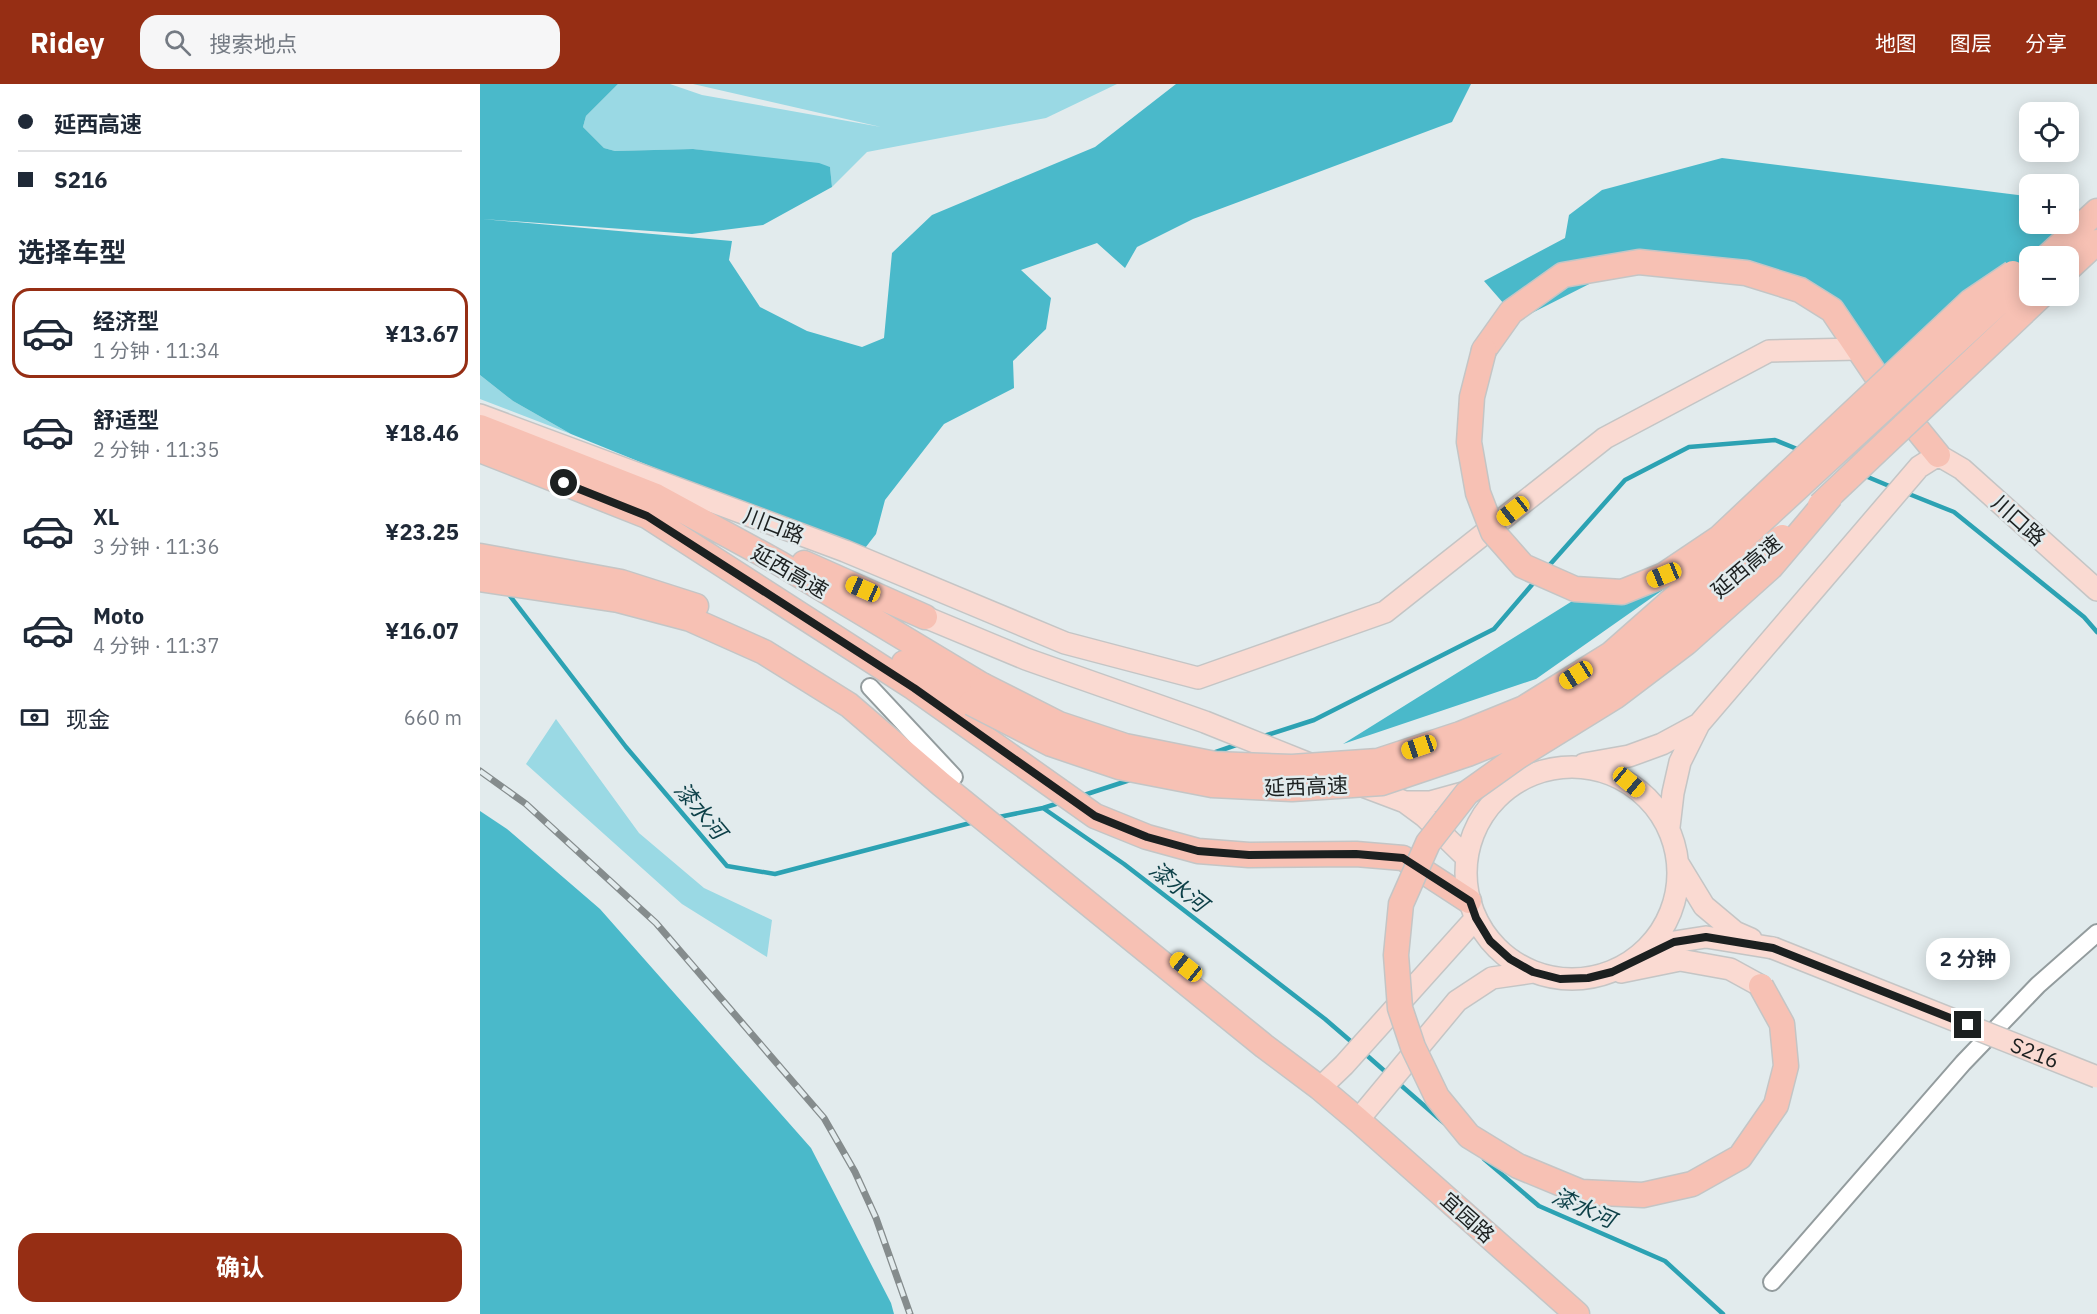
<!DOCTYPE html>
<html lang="zh">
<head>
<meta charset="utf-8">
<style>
	:root { --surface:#fff; --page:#f6f6f7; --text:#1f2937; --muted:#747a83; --line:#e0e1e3; --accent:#962e14 }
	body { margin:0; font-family:"IBM Plex Sans","Noto Sans SC",sans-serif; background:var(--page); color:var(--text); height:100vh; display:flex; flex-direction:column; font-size:22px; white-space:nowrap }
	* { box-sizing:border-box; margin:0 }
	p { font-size:20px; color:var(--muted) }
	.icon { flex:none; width:33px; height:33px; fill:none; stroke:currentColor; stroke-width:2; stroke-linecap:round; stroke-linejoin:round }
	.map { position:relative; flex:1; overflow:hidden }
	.drawer { display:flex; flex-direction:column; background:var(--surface); width:480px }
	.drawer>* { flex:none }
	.top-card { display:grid; align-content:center; height:132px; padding:0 18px; background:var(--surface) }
	.controls { position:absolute; left:1539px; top:18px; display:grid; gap:12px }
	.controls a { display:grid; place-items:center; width:60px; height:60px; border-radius:12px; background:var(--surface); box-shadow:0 3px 15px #0003; font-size:30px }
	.end { position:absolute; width:27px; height:27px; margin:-14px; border:8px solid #1c2020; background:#fff; box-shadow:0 0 0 3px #fff }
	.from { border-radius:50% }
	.bubble { position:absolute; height:42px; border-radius:18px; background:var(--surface); box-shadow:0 3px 15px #0003; font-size:20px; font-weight:700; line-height:42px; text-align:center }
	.car { position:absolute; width:18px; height:36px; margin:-18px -9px; border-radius:8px; box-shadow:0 0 4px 2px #0007; background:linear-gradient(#f5c518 24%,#345 0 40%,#f5c518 0 76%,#345 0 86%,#f5c518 0) }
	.top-card b { display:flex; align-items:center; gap:21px; height:57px; font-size:22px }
	.top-card b+b { border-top:2px solid var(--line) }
	.top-card i { width:15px; height:15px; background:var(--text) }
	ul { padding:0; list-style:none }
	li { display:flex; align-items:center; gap:18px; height:90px; margin:0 12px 9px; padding:0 6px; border:3px solid transparent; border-radius:18px }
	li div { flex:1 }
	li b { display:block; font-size:22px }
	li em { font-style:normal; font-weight:700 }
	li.on { border-color:var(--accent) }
	li>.icon { width:54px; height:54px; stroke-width:1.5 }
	h2 { padding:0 18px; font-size:27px; line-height:72px }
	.pay { display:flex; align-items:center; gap:15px; height:66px; padding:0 18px; font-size:22px }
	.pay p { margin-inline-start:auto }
	.button { display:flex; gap:12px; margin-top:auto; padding:12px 18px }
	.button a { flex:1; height:69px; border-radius:18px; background:var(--accent); color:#fff; font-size:24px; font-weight:700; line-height:69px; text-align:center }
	header { display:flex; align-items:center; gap:36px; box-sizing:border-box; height:84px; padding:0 30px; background:var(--accent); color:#fff }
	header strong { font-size:28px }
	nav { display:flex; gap:33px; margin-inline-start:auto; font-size:21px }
	.search { width:420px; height:54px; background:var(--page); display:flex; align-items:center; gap:15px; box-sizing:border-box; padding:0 21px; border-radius:18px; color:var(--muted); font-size:22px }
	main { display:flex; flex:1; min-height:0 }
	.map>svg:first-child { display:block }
	.green { fill:#9ad9e4 }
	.forest { fill:#4ab9ca }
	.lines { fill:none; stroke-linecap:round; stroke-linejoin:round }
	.stream { stroke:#2ca2b3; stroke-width:4.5 }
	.minor-casing { stroke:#939c9e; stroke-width:20 }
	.major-casing { stroke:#c4c5c5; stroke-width:24 }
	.highway-casing { stroke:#c4c5c5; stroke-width:27 }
	.minor { stroke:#fff; stroke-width:16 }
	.major { stroke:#fadad2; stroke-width:21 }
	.highway { stroke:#f7c1b4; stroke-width:24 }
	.rail-casing { stroke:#858c8d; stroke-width:7 }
	.rail { stroke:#e2ebed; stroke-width:4.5; stroke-dasharray:14; stroke-linecap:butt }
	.major-bridge-casing { stroke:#c4c5c5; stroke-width:24; stroke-linecap:butt }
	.highway-bridge-casing { stroke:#c4c5c5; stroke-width:27; stroke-linecap:butt }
	.major-bridge { stroke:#fadad2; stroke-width:21 }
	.highway-bridge { stroke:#f7c1b4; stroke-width:24 }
	.route { stroke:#1c2020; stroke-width:8 }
	.labels { text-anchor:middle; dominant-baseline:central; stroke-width:5; stroke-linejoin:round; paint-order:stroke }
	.street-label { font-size:21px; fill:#1c2020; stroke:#e2ebed }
	.water-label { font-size:22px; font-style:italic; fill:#0c3f47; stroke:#e2ebed }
</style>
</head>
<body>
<header>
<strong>Ridey</strong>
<div class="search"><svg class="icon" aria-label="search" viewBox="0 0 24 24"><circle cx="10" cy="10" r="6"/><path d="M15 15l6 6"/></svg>搜索地点</div>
<nav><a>地图</a><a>图层</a><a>分享</a></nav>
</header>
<main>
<section class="drawer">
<div class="top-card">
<b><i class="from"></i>延西高速</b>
<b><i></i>S216</b>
</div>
<h2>选择车型</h2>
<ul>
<li class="on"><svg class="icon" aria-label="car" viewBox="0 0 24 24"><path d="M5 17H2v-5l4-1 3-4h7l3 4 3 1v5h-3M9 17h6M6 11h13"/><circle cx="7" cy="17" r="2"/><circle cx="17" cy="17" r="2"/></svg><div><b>经济型</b><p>1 分钟 · 11:34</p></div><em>¥13.67</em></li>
<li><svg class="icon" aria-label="car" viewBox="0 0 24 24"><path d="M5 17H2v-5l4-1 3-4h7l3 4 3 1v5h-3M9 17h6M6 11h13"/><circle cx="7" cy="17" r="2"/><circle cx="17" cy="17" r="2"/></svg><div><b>舒适型</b><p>2 分钟 · 11:35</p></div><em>¥18.46</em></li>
<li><svg class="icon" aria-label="car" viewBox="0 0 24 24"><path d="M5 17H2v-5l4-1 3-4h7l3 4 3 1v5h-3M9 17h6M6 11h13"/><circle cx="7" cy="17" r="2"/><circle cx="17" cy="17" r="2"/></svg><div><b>XL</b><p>3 分钟 · 11:36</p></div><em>¥23.25</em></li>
<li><svg class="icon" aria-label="car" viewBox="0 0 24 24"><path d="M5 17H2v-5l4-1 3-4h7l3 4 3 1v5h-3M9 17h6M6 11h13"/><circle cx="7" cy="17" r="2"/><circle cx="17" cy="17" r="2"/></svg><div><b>Moto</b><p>4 分钟 · 11:37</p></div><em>¥16.07</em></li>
</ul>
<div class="pay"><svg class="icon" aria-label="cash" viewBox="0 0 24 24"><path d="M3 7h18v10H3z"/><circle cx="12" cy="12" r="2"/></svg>现金<p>660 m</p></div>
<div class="button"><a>确认</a></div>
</section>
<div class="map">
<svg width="1617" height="1230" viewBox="0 0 1617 1230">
	<rect width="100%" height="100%" fill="#e2ebed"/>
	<path class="green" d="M138,0H190L222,11L401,43L213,0H637L566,34L387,68L352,103L350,83L213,65L135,67L124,64L103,43L106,32Z
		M0,291L33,317L91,350L0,315Z
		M76,635L159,749L224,804L292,836L287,873L202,820L46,680Z"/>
	<path class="forest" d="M0,0H138L106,32L103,43L124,64L135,67L213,65L339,79L350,83L352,103L283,141L212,150L2,135L252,157L249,176L280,223L327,247L382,263L404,254L412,169L452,131L615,63L696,0H991L972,38L713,135L657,163L645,184L617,159L541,186L571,214L566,245L533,277L534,304L464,340L405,416L396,450L382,468L91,350L33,317L0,291Z
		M1242,74L1546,112L1549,116L1550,140H1579L1582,142L1413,294L1349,218L1274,188L1125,192L1038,236L1004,197L1085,154L1089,131L1122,106Z
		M1194,498L1056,595L863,660L1102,511Z
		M0,727L27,745L120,825L331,1064L411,1219L414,1230H0Z"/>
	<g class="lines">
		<path class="stream" d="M1383,391L1414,404
			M1424,408L1474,428L1604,533L1617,548
			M1066,485L1145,396L1209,363L1295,356L1322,367
			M27,508L146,663L247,782L295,790L494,738
			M781,653L834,636L1014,545L1056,496
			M733,669L759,660
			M601,712L653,695
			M563,724L644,780L845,935L874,960
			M514,734L563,724L582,718
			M883,968L908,990
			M916,997L964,1039
			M1004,1075L1059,1122L1185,1177L1243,1230"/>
		<g class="minor-casing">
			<path id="minor" d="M390,603L474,693
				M1292,1198L1483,979L1558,901L1617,849"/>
		</g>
		<g class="major-casing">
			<path id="major" d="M0,331L365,467L585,559L718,594L905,528L1125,354L1289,267L1378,265
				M445,533L546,575L725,638L832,681
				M1104,680L1149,672L1182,660L1219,640
				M986 789a106 106 0 1 1 212 0a106 106 0 1 1-212 0Z
				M880,701L925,718L944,732L987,774
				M925,718H950L997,705
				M1189,743L1193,709L1200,678L1219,640L1439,383L1458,371L1482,385L1617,506
				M1199,781L1224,822L1255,848L1271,855
				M1164,871L1194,858L1226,853L1293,864
				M1141,888L1200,876L1250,885L1281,902
				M840,1004L864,981L996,834
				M878,1036L977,917L1012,894L1053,888"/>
		</g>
		<g class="highway-casing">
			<path id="highway" d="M1568,172L1617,127
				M1588,185L1617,158
				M1004,266L1031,228L1083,191L1159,178L1266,189L1320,206L1352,226L1410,312L1458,371
				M0,343L176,412L299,479L502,601
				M0,366L167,432L181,440
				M167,432L434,604L615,732L667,753L718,767L769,771L876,770L923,774L989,817
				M0,472L141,498L216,522
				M324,479L445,533
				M0,495L138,516L210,535L284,568L369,621L461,700L784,962L840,1004L878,1036L1097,1230
				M424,579L491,619"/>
		</g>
		<use href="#minor" class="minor"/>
		<use href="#major" class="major"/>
		<use href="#highway" class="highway"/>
		<g class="rail-casing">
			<path id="rail" d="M0,687L46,720L176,839L344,1034L375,1088L396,1134L430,1230"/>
		</g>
		<use href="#rail" class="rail"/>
		<g class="major-bridge-casing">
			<g id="major-bridge">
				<path id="s1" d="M1293,864L1617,993"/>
			</g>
		</g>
		<g class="highway-bridge-casing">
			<path id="highway-bridge" d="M1004,266L992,313L989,358L998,409L1013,448L1043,482L1095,505L1142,508L1184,491L1239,454L1490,218L1533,189
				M1340,421L1561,212
				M502,601L579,640L645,662L735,680L812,683L898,677L980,650L1044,624L1131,570L1274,444L1550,190
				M491,619L571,660L639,683L732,701L812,705L902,699L988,670L1052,644L1122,598L1192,543L1302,453
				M1281,902L1302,940L1306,982L1296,1021L1260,1073L1212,1100L1163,1111L1101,1108L1038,1082L989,1052L957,1013L933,963L920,924L916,871L921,820L948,759L987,709L1039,672L1136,612L1206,559L1291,483L1351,412"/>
		</g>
		<use href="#major-bridge" class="major-bridge"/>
		<use href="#highway-bridge" class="highway-bridge"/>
	</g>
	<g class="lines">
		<path class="route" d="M84,399L167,432L434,604L615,732L667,753L718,767L769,771L876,770L923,774L990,817L996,834L1010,857L1030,875L1053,888L1080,895L1108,894L1132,888L1194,858L1226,853L1293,864L1488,941"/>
	</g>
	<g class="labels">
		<g class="street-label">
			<text transform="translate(1539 436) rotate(42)">川口路</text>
			<text transform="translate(294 441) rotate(21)">川口路</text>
			<text transform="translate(1266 482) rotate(-40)">延西高速</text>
			<text transform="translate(310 487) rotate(30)">延西高速</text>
			<text transform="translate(826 702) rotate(-2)">延西高速</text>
			<text stroke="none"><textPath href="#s1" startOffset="282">S216</textPath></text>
			<text transform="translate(988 1133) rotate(42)">宜园路</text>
		</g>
		<g class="water-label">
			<text transform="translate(221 726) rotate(50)">漆水河</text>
			<text transform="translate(699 802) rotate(38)">漆水河</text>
			<text transform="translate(1104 1123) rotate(24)">漆水河</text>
		</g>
	</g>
</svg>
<div class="controls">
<a><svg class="icon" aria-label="locate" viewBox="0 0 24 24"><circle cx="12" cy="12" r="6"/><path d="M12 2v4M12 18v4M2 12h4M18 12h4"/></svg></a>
<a>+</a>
<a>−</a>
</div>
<i class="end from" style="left:84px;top:399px"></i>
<i class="end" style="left:1488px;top:941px"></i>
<div class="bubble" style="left:1446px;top:854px;width:84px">2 分钟</div>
<i class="car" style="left:1033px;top:427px;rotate:232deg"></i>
<i class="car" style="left:1184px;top:491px;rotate:248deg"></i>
<i class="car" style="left:383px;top:505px;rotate:294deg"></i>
<i class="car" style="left:1096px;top:591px;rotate:238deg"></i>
<i class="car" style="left:939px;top:663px;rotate:251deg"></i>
<i class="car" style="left:1149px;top:698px;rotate:130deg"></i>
<i class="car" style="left:706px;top:883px;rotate:309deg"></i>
</div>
</main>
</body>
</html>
